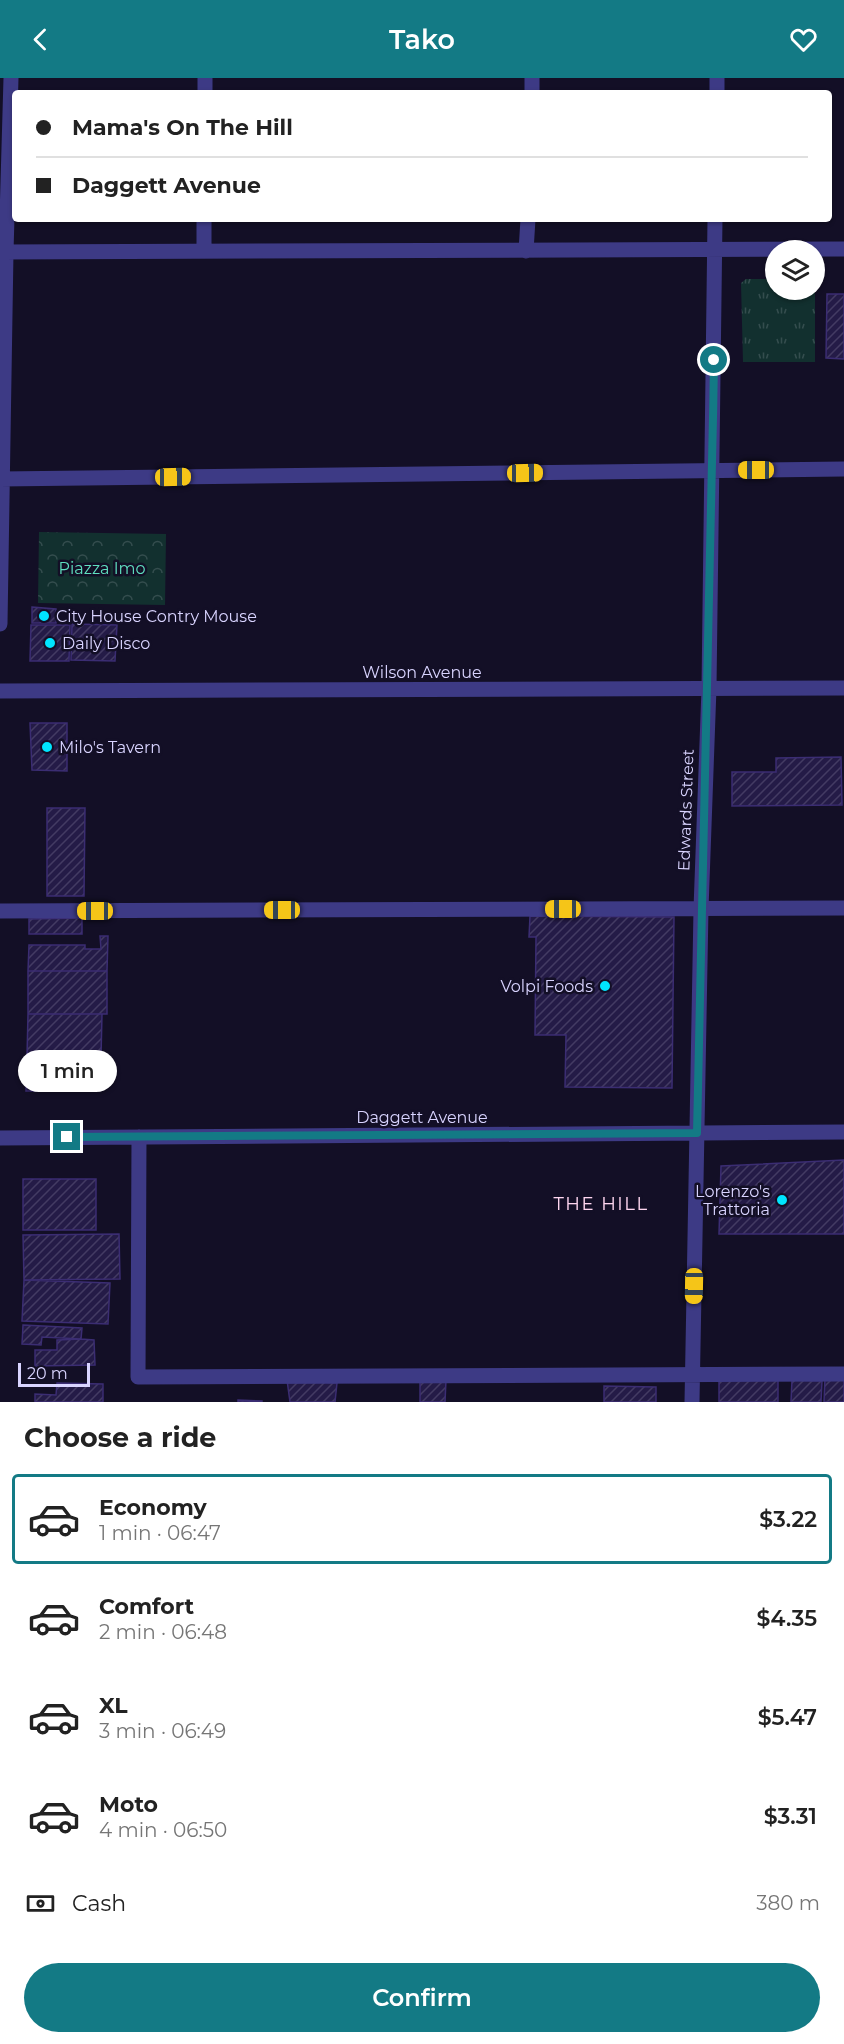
<!DOCTYPE html>
<html lang="en">
<head>
<meta charset="utf-8">
<style>
	:root { --surface:#fff; --page:#f6f6f6; --text:#222; --muted:#767676; --line:#e0e0e0; --accent:#137a85 }
	body { margin:0; font-family:Montserrat,sans-serif; background:var(--page); color:var(--text); height:100vh; display:flex; flex-direction:column; font-size:22px; white-space:nowrap }
	* { box-sizing:border-box; margin:0 }
	p { font-size:20px; color:var(--muted) }
	.icon { flex:none; width:33px; height:33px; fill:none; stroke:currentColor; stroke-width:2; stroke-linecap:round; stroke-linejoin:round }
	.map { position:relative; height:1324px; overflow:hidden }
	.side { display:flex; flex-direction:column; background:var(--surface); flex:1 }
	.side>* { flex:none }
	.banner { position:absolute; left:12px; top:12px; width:820px; height:132px; border-radius:6px; box-shadow:0 2px 4px #0004; display:grid; align-content:center; height:132px; padding:0 24px; background:var(--surface) }
	.buttons { position:absolute; left:765px; top:162px; display:grid; gap:12px }
	.buttons a { display:grid; place-items:center; width:60px; height:60px; border-radius:50%; background:var(--surface); box-shadow:0 2px 4px #0004; font-size:30px }
	.scale { position:absolute; left:18px; bottom:15px; width:72px; box-sizing:border-box; padding-left:6px; border:3px solid #d9d4ff; border-top:0; font-size:16px; line-height:21px; white-space:nowrap; color:#d9d4ff; -webkit-text-stroke:4px #130f26; paint-order:stroke }
	.end { position:absolute; width:27px; height:27px; margin:-14px; border:8px solid #137a85; background:#fff; box-shadow:0 0 0 3px #fff }
	.from { border-radius:50% }
	.bubble { position:absolute; height:42px; border-radius:21px; background:var(--surface); box-shadow:0 2px 4px #0004; font-size:20px; font-weight:600; line-height:42px; text-align:center }
	.car { position:absolute; width:18px; height:36px; margin:-18px -9px; border-radius:8px; box-shadow:0 0 4px 2px #0007; background:linear-gradient(#f5c518 24%,#345 0 40%,#f5c518 0 76%,#345 0 86%,#f5c518 0) }
	.banner b { display:flex; align-items:center; gap:21px; height:57px; font-size:22px }
	.banner b+b { border-top:2px solid var(--line) }
	.banner i { width:15px; height:15px; background:var(--text) }
	ul { padding:0; list-style:none }
	li { display:flex; align-items:center; gap:18px; height:90px; margin:0 12px 9px; padding:0 12px; border:3px solid transparent; border-radius:6px }
	li div { flex:1 }
	li b { display:block; font-size:22px }
	li em { font-style:normal; font-weight:600 }
	li.active { border-color:var(--accent) }
	li>.icon { width:54px; height:54px; stroke-width:1.5 }
	h2 { padding:0 24px; font-size:27px; line-height:72px }
	.pay { display:flex; align-items:center; gap:15px; height:66px; padding:0 24px; font-size:22px }
	.pay p { margin-inline-start:auto }
	.primary-button { display:flex; gap:12px; margin-top:auto; padding:12px 24px }
	.primary-button a { flex:1; height:69px; border-radius:36px; background:var(--accent); color:#fff; font-size:24px; font-weight:600; line-height:69px; text-align:center }
	header { display:flex; justify-content:space-between; align-items:center; height:78px; padding:0 24px; background:var(--accent); color:#fff; font-size:27px; font-weight:600 }
	.map>svg:first-child { display:block }
	.grass { fill:url(#grass-tufts) }
	.forest { fill:url(#forest-crowns) }
	.building { fill:url(#building-hatch); stroke:#3b2d73; stroke-width:1.5 }
	.lines { fill:none; stroke-linecap:round; stroke-linejoin:round }
	.minor { stroke:#3d3a85; stroke-width:15 }
	.route { stroke:#137a85; stroke-width:8 }
	.poi-dot { fill:#00e5ff; stroke:#130f26; stroke-width:2 }
	.labels { text-anchor:middle; dominant-baseline:central; stroke-width:5; stroke-linejoin:round; paint-order:stroke }
	.park-label { font-size:16px; fill:#5fe0c0; stroke:#130f26 }
	.poi-label { font-size:16px; fill:#d9d4ff; stroke:#130f26; text-anchor:start }
	.street-label { font-size:16px; fill:#d9d4ff; stroke:#130f26 }
	.neighbourhood-label { font-size:18px; letter-spacing:1.5px; fill:#ffd6f0; stroke:#130f26 }
</style>
</head>
<body>
<header><svg class="icon" aria-label="back" viewBox="0 0 24 24"><path d="M15 5l-7 7 7 7"/></svg>Tako<svg class="icon" aria-label="heart" viewBox="0 0 24 24"><path d="M12 20l-8-8c-3-5 5-10 8-4 3-6 11-1 8 4z"/></svg></header>
<div class="map">
<svg width="844" height="1324" viewBox="0 0 844 1324">
	<defs>
		<pattern id="grass-tufts" width="24" height="20" patternUnits="userSpaceOnUse" patternTransform="scale(1.5)"><rect width="24" height="20" fill="#12302f"/><path d="M3 7l-1-3M5 7V3M7 7l1-3M15 17l-1-3M17 17v-4M19 17l1-3" fill="none" stroke="#344d4e"/></pattern>
		<pattern id="forest-crowns" width="20" height="18" patternUnits="userSpaceOnUse" patternTransform="scale(1.5)"><rect width="20" height="18" fill="#12302f"/><path d="M2 6a3 3 0 1 1 6 0M12 15a3 3 0 1 1 6 0" fill="none" stroke="#344d4e"/></pattern>
		<pattern id="building-hatch" width="6" height="6" patternUnits="userSpaceOnUse" patternTransform="scale(1.5)"><rect width="6" height="6" fill="#241b47"/><path d="M-1 1l2-2M0 6l6-6M5 7l2-2" fill="none" stroke="#433b63"/></pattern>
	</defs>
	<rect width="100%" height="100%" fill="#130f26"/>
	<path class="grass" d="M746,201H775L776,212H814L815,201V284H743L741,205Z"/>
	<path class="forest" d="M39,454L166,456L165,527L38,525Z"/>
	<path class="building" d="M827,216H844V281L826,280Z
		M32,529L56,531V545H32Z
		M72,546L117,547L115,583L71,582Z
		M31,547H70L69,583H30Z
		M30,645H67V693L32,692Z
		M841,679L842,727L732,728V694H776V680Z
		M47,730H85L84,818H47Z
		M530,838L674,839L672,1010L565,1009L566,957H535L536,859H529Z
		M82,840V856H29V841Z
		M100,858H108L107,893H28L29,867H85V871H101Z
		M28,893H107V936H28Z
		M28,936H102L101,979H27Z
		M27,979H92V1013H26Z
		M844,1082V1156H719L721,1088Z
		M23,1101H96V1152H23Z
		M119,1156L120,1201L24,1202L23,1157Z
		M24,1202L110,1205L108,1246L22,1243Z
		M23,1247L82,1250L81,1261L42,1259L41,1267L22,1266Z
		M81,1261L94,1262L95,1287L35,1288V1272H57V1262Z
		M719,1298L778,1299V1324H719Z
		M825,1300H844V1324H824Z
		M420,1301L446,1302L445,1324H420Z
		M287,1302L337,1305L335,1324H290Z
		M792,1302L822,1303L821,1324H791Z
		M57,1305L103,1306V1324H35V1316L56,1317Z
		M604,1308L656,1309V1324H604Z
		M238,1322L262,1323V1324H238Z"/>
	<g class="lines">
		<path class="minor" d="M205,15V0
			M532,15V0
			M717,15V0
			M204,173V141
			M526,173L528,141
			M0,174L844,171
			M0,401L844,391
			M0,546L6,174L11,0
			M0,613L844,610
			M0,833L844,830
			M139,1059L138,1299L844,1296
			M0,1060L844,1054
			M692,1324L701,831L709,610L715,141"/>
	</g>
	<g class="lines">
		<path class="route" d="M67,1059L697,1055C702,798 710,540 714,282"/>
	</g>
	<g class="poi-dot">
		<circle cx="44" cy="538" r="6"/>
		<circle cx="50" cy="565" r="6"/>
		<circle cx="47" cy="669" r="6"/>
		<circle cx="605" cy="908" r="6"/>
		<circle cx="782" cy="1122" r="6"/>
	</g>
	<g class="labels">
		<g class="park-label">
			<text x="102" y="490">Piazza Imo</text>
		</g>
		<g class="poi-label">
			<text x="56" y="538">City House Contry Mouse</text>
			<text x="62" y="565">Daily Disco</text>
			<text x="59" y="669">Milo's Tavern</text>
			<text x="593" y="908" text-anchor="end">Volpi Foods</text>
			<text x="770" y="1113" text-anchor="end">Lorenzo's<tspan x="770" dy="18">Trattoria</tspan></text>
		</g>
		<g class="street-label">
			<text x="422" y="594">Wilson Avenue</text>
			<text transform="translate(686 732) rotate(-88)">Edwards Street</text>
			<text x="422" y="1039">Daggett Avenue</text>
		</g>
		<g class="neighbourhood-label">
			<text x="601" y="1126">THE HILL</text>
		</g>
	</g>
</svg>
<div class="buttons">
<a><svg class="icon" aria-label="layers" viewBox="0 0 24 24"><path d="M12 4l9 5-9 5-9-5zM3 14l9 5 9-5"/></svg></a>
</div>
<div class="scale">20 m</div>
<i class="end from" style="left:714px;top:282px"></i>
<i class="end" style="left:67px;top:1059px"></i>
<div class="bubble" style="left:18px;top:972px;width:99px">1 min</div>
<i class="car" style="left:756px;top:392px;rotate:270deg"></i>
<i class="car" style="left:525px;top:395px;rotate:89deg"></i>
<i class="car" style="left:173px;top:399px;rotate:89deg"></i>
<i class="car" style="left:563px;top:831px;rotate:270deg"></i>
<i class="car" style="left:282px;top:832px;rotate:270deg"></i>
<i class="car" style="left:95px;top:833px;rotate:270deg"></i>
<i class="car" style="left:694px;top:1208px;rotate:181deg"></i>
<div class="banner">
<b><i class="from"></i>Mama's On The Hill</b>
<b><i></i>Daggett Avenue</b>
</div>
</div>
<section class="side">
<h2>Choose a ride</h2>
<ul>
<li class="active"><svg class="icon" aria-label="car" viewBox="0 0 24 24"><path d="M5 17H2v-5l4-1 3-4h7l3 4 3 1v5h-3M9 17h6M6 11h13"/><circle cx="7" cy="17" r="2"/><circle cx="17" cy="17" r="2"/></svg><div><b>Economy</b><p>1 min · 06:47</p></div><em>$3.22</em></li>
<li><svg class="icon" aria-label="car" viewBox="0 0 24 24"><path d="M5 17H2v-5l4-1 3-4h7l3 4 3 1v5h-3M9 17h6M6 11h13"/><circle cx="7" cy="17" r="2"/><circle cx="17" cy="17" r="2"/></svg><div><b>Comfort</b><p>2 min · 06:48</p></div><em>$4.35</em></li>
<li><svg class="icon" aria-label="car" viewBox="0 0 24 24"><path d="M5 17H2v-5l4-1 3-4h7l3 4 3 1v5h-3M9 17h6M6 11h13"/><circle cx="7" cy="17" r="2"/><circle cx="17" cy="17" r="2"/></svg><div><b>XL</b><p>3 min · 06:49</p></div><em>$5.47</em></li>
<li><svg class="icon" aria-label="car" viewBox="0 0 24 24"><path d="M5 17H2v-5l4-1 3-4h7l3 4 3 1v5h-3M9 17h6M6 11h13"/><circle cx="7" cy="17" r="2"/><circle cx="17" cy="17" r="2"/></svg><div><b>Moto</b><p>4 min · 06:50</p></div><em>$3.31</em></li>
</ul>
<div class="pay"><svg class="icon" aria-label="cash" viewBox="0 0 24 24"><path d="M3 7h18v10H3z"/><circle cx="12" cy="12" r="2"/></svg>Cash<p>380 m</p></div>
<div class="primary-button"><a>Confirm</a></div>
</section>
</body>
</html>
